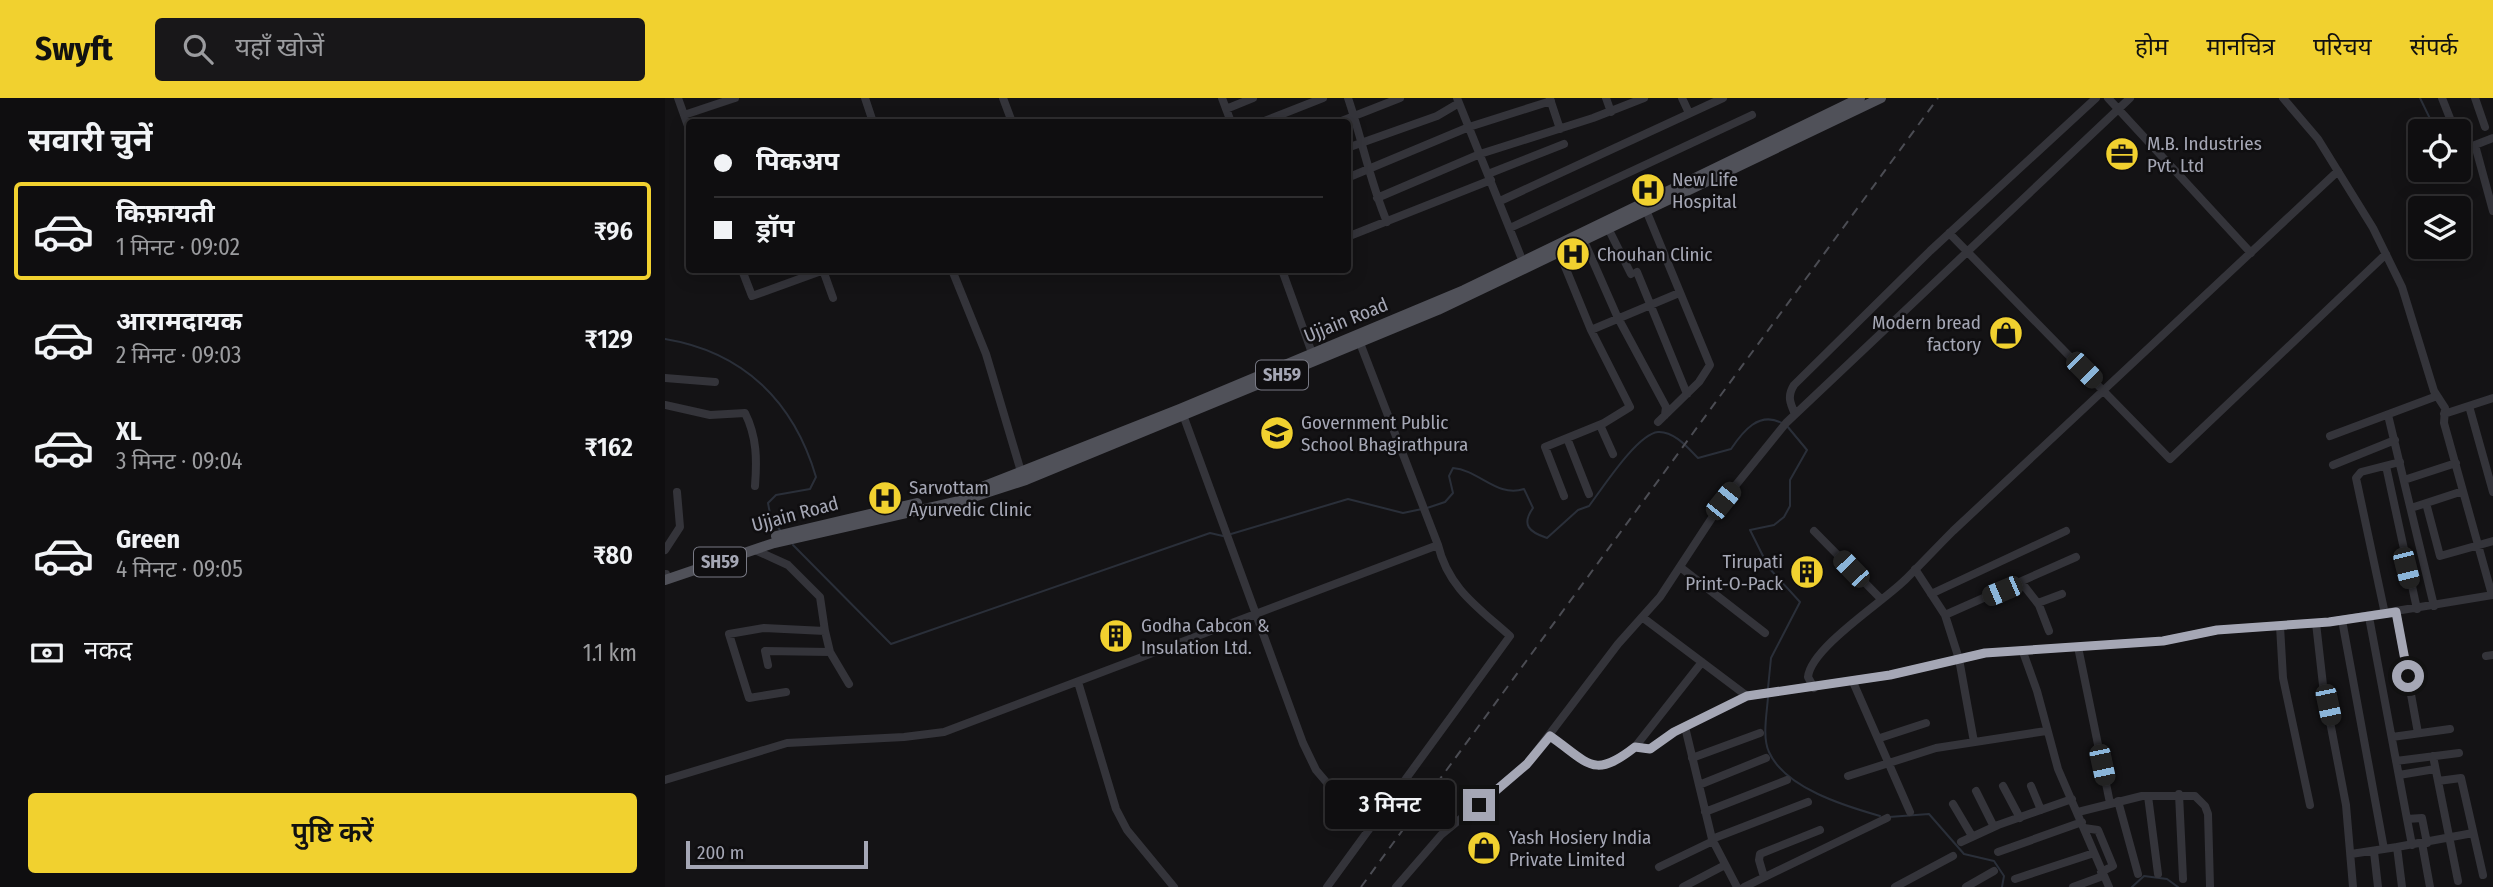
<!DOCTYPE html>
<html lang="hi">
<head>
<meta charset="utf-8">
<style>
	:root { --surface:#0f0e10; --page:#181719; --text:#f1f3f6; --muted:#9b9c9f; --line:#2f2e30; --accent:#f1d12f }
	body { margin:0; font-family:"Fira Sans Condensed","Noto Sans Devanagari",sans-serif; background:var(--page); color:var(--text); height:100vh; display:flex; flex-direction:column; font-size:26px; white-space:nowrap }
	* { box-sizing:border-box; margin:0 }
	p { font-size:23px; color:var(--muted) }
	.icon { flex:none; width:38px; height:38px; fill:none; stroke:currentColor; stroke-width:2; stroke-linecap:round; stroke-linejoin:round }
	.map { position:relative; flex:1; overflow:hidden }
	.side { display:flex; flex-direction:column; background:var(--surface); width:665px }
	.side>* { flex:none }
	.hud { position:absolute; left:21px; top:21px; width:665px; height:154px; border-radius:7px; box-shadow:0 4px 18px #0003,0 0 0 2px var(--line); display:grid; align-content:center; height:154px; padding:0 28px; background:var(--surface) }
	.tools { position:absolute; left:1743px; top:21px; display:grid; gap:14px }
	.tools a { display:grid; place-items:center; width:63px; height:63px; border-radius:7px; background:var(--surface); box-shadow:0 4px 18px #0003,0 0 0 2px var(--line); font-size:35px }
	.scale { position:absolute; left:21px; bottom:18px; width:182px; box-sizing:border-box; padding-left:7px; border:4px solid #a5a7b5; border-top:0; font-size:19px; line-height:24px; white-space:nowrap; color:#a5a7b5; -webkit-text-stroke:5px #0f0e10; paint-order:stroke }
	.end { position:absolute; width:32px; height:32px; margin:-16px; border:9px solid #a5a7b5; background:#111; box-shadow:0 0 0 4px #111 }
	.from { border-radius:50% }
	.bubble { position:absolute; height:49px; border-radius:7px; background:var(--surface); box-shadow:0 4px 18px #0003,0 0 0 2px var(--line); font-size:23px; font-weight:600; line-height:49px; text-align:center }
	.car { position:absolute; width:21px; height:42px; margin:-21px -10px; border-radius:9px; box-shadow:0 0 5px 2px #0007; background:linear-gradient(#222 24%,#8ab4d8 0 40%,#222 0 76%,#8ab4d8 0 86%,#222 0) }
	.hud b { display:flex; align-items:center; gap:24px; height:66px; font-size:26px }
	.hud b+b { border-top:2px solid var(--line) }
	.hud i { width:18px; height:18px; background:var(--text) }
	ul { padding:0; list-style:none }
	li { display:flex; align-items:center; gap:21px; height:98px; margin:0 14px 10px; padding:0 14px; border:4px solid transparent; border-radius:7px }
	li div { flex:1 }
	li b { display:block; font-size:26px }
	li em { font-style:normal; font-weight:600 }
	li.selected { border-color:var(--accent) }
	li>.icon { width:63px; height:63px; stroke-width:1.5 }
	h2 { padding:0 28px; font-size:32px; line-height:84px }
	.pay { display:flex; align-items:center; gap:18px; height:77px; padding:0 28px; font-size:26px }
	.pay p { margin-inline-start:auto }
	.cta { display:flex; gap:14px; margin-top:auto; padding:14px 28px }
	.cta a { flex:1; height:80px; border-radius:7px; background:var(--accent); color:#111; font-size:28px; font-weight:600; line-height:80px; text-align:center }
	header { display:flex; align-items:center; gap:42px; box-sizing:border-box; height:98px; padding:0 35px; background:var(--accent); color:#111 }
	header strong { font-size:33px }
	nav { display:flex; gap:38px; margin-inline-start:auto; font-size:24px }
	.search { width:490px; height:63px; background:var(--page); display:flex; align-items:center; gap:18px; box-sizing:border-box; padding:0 24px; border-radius:7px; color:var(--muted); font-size:26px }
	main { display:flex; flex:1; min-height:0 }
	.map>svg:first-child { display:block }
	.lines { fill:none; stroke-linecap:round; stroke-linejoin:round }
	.stream { stroke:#2a2f39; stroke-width:2 }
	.minor { stroke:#34343a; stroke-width:8 }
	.major { stroke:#505159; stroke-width:10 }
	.rail { stroke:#4b4c53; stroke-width:2; stroke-dasharray:9 7; stroke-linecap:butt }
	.route { stroke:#a5a7b5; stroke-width:9 }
	.labels { text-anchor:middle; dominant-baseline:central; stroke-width:5; stroke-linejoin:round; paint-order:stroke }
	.shield { fill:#0f0e10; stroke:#787984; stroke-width:2 }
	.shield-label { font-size:18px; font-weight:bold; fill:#a5a7b5 }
	.poi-label { font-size:19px; fill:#a5a7b5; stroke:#0f0e10; text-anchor:start }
	.street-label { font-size:19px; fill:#a5a7b5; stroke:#0f0e10 }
</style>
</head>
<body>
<header>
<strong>Swyft</strong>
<div class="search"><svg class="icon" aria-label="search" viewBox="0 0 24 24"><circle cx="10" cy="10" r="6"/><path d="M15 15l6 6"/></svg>यहाँ खोजें</div>
<nav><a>होम</a><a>मानचित्र</a><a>परिचय</a><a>संपर्क</a></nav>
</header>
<main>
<section class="side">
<h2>सवारी चुनें</h2>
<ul>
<li class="selected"><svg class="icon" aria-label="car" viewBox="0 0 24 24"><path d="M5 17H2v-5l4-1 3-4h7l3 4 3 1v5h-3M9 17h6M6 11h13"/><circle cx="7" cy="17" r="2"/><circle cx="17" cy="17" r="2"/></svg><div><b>किफ़ायती</b><p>1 मिनट · 09:02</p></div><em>₹96</em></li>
<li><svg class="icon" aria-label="car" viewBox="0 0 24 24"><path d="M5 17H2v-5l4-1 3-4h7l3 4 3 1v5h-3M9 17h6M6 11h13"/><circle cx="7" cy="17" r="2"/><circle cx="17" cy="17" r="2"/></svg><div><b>आरामदायक</b><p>2 मिनट · 09:03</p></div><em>₹129</em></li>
<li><svg class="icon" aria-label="car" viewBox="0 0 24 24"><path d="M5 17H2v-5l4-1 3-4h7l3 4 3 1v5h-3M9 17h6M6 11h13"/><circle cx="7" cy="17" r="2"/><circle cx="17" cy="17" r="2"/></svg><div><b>XL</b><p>3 मिनट · 09:04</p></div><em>₹162</em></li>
<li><svg class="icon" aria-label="car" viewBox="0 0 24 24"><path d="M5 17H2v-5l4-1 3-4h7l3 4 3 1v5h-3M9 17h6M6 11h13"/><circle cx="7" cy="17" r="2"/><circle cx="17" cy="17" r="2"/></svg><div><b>Green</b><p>4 मिनट · 09:05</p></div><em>₹80</em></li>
</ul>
<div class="pay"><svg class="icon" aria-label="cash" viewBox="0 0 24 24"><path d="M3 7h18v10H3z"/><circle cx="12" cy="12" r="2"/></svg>नकद<p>1.1 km</p></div>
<div class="cta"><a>पुष्टि करें</a></div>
</section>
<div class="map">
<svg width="1828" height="789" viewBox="0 0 1828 789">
	<rect width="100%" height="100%" fill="#141315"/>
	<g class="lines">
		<path class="stream" d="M1755,0L1771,33
			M0,241C79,254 129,304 151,379L145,391L111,397L103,405L106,421L115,432
			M762,410L780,404L788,395L784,378L788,370C814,372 832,400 859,391L868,410C856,427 864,434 882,440L913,412L924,408C937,391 972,336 993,334C1009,333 1023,350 1033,360L1066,351C1078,333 1094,313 1117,325
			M566,436L683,401L738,415L757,411
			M128,447L226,546L545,435L558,438
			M1103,590L1106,560L1135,504L1104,470L1085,432L1109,427L1119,419L1125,408V382L1142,352L1122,328
			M1103,599C1102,615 1097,639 1104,654C1120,690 1180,708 1215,718
			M1224,719L1264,716L1299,756L1329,763L1339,778L1337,789
			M1467,789L1479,778L1502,781L1513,789"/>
		<path class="minor" d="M13,0L24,31
			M200,0L208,24
			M338,0L347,24
			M557,0L566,24
			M683,0C697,41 705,84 722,124
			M792,0L858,164
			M941,0L946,14
			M1017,0L1024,15
			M1443,0L1586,155
			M1618,0L1653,41L1708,130L1737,189L1769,293L1780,310L1779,325L1827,497
			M1777,0L1790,33
			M1810,0L1820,29
			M885,1L895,31
			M561,11L588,0
			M19,17L70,0
			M597,24L658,0
			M674,24L735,0
			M1794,41L1799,52L1810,47L1828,113
			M1810,47L1828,40
			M682,50L772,18L794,5
			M823,76L899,46
			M682,80L804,29L886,3
			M712,100L815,56L928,20L979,0
			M835,103L1058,0
			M981,112L1045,267L1034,284L993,324
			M845,130L1087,17
			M943,130L966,176
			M1284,135L1505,361L1721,156
			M682,139L826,82
			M919,143L952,218L1001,309L1000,317
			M894,154L926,232L965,309L939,325L880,349L899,398
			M77,172L87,198L159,172
			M158,172L168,200
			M287,172L321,256L357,377
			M617,172L647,255
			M972,174L1022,296
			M926,232L1014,195
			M0,280L50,284
			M0,307L45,317L80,315C92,339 92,362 90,388
			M1804,308L1828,394
			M517,314L638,645L651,672L703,733
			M1130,316C1125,305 1122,298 1129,287L1265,153L1431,0
			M1779,316L1828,300
			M1723,317L1769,508
			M935,327L948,356
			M1665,338L1772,298
			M902,340L924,396
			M1668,367L1730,342
			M1721,368L1752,511
			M1739,382L1791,365
			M1761,405L1775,458L1828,443
			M1746,410L1798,393
			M1149,433L1216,501
			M0,452L15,429L12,394
			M90,452L123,467L155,499L160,533L99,530L64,536L84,600L121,594
			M1015,469L1100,535
			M1250,471L1280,517L1294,561L1309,644
			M0,476H1
			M1356,484L1374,507L1384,533
			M1266,496L1401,433
			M1373,505L1397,496
			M1731,514L1753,635
			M1720,516L1691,380L1696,374L1735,364
			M1280,517L1411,459
			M977,519L1082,598L1225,577L1320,555L1498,543L1552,532L1664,524L1828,497
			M1704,519L1742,721L1757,720L1762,745
			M1677,522L1719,751
			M1651,525L1658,587L1681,707L1688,789
			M1615,528L1618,580L1645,707
			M160,533L165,554L184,586
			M1413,549L1445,705
			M1358,554L1372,593L1393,671L1444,789
			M1821,558L1828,557
			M103,567L100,553L165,554
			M413,584L451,711L462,732L509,789
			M1188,584L1245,714
			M1149,590L1143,579C1146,549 1221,502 1242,480C1257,465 1272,449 1288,433L1673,73
			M1020,629L1047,741L1072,789
			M885,638C923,665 928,682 970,649L985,651L1009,634L1082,598
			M1727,639L1785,631
			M1215,640L1261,625
			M970,649L1037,564
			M1768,658L1793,783
			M1027,660L1095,635
			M1731,663L1794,655
			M1734,677L1770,671
			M1183,678L1271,650L1381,633
			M0,682L122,645L239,639L279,634L773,447
			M1773,683L1796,680L1818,777
			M1034,687L1101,660
			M1338,688L1355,720
			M1366,688L1376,712
			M1311,693L1329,729
			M1514,696L1518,781
			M1483,698L1493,776
			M1453,703L1473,776
			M1288,706L1307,738
			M1040,714L1122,682
			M1413,714L1477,698H1530L1540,708L1543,716L1545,788
			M1742,721L1747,747
			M1419,730L1433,732L1448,768L1436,774
			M1047,741L1143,704
			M1296,744L1333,727L1407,701
			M1757,745L1765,789
			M1732,749L1808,735
			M1333,754L1417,724
			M1709,754L1713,789
			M1686,756L1732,749L1737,789
			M994,769L1048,743
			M1099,779L1094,762L1095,756L1155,732
			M1350,781L1429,755
			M662,789L845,538C814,510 783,490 773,447L695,245
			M731,789L776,737L862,666L953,546L995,499L1058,403L1121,325L1465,0
			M1018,789L1060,767
			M1079,789L1222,720
			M1230,789L1288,758
			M1301,789L1329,773
			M1408,789L1438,778"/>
		<path class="major" d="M312,391L515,311L799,192L1195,0
			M111,438L252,405
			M0,482L109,445L299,402L361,382L773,212L1216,0"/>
		<path class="rail" d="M696,789L1273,0"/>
	</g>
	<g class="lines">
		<path class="route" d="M814,707L862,666L885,638C924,665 928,682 970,649L985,651L1009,634L1082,598L1225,577L1320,555L1498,543L1552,532L1664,524L1731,514L1743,578"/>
	</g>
	<defs>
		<g id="office-disc" transform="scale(1.75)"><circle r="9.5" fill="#f1d12f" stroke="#0f0e10"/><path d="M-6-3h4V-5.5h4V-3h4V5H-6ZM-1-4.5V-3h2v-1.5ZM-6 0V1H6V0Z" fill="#111"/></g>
		<g id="hospital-disc" transform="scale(1.75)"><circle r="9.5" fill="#f1d12f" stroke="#0f0e10"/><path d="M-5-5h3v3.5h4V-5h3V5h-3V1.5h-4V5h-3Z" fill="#111"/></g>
		<g id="shop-disc" transform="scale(1.75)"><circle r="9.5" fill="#f1d12f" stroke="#0f0e10"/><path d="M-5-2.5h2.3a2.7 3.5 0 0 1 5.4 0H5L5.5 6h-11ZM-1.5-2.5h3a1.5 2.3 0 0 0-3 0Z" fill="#111"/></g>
		<g id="school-disc" transform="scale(1.75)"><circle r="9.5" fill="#f1d12f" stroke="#0f0e10"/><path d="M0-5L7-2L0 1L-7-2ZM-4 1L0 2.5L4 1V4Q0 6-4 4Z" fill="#111"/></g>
		<g id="building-disc" transform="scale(1.75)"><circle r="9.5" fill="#f1d12f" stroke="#0f0e10"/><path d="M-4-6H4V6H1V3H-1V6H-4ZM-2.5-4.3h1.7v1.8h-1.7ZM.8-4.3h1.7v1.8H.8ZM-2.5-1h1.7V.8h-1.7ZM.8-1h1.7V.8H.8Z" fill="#111"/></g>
	</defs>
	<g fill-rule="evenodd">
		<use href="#office-disc" x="1457" y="56"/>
		<use href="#hospital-disc" x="983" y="92"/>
		<use href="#hospital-disc" x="908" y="156"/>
		<use href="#shop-disc" x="1341" y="235"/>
		<use href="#school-disc" x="612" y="335"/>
		<use href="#hospital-disc" x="220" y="400"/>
		<use href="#building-disc" x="1142" y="474"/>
		<use href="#building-disc" x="451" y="538"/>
		<use href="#shop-disc" x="819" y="750"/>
	</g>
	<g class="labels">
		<g class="shield">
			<rect x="591" y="262.5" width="52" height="29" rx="5"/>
			<rect x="29" y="449.5" width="52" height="29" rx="5"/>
		</g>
		<g class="shield-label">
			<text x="617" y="277">SH59</text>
			<text x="55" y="464">SH59</text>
		</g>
		<g class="poi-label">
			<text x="1482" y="45">M.B. Industries<tspan x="1482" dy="22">Pvt. Ltd</tspan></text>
			<text x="1007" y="81">New Life<tspan x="1007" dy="22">Hospital</tspan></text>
			<text x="932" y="156">Chouhan Clinic</text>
			<text x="1316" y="224" text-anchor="end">Modern bread<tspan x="1316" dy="22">factory</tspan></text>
			<text x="636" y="324">Government Public<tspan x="636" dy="22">School Bhagirathpura</tspan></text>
			<text x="244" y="389">Sarvottam<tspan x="244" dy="22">Ayurvedic Clinic</tspan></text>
			<text x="1118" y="463" text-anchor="end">Tirupati<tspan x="1118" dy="22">Print-O-Pack</tspan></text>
			<text x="476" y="527">Godha Cabcon &amp;<tspan x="476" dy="22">Insulation Ltd.</tspan></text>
			<text x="844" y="739">Yash Hosiery India<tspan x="844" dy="22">Private Limited</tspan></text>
		</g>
		<g class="street-label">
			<text transform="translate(681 222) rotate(-22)">Ujjain Road</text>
			<text transform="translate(130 416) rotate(-15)">Ujjain Road</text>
		</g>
	</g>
</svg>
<div class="tools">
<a><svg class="icon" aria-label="locate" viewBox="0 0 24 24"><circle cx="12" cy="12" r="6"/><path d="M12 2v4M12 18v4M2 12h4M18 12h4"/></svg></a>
<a><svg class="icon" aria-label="layers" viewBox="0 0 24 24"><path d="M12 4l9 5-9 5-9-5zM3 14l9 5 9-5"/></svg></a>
</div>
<div class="scale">200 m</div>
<i class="end from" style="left:1743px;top:578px"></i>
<i class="end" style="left:814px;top:707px"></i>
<div class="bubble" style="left:660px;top:682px;width:130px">3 मिनट</div>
<i class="car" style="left:1419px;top:272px;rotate:135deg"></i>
<i class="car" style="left:1058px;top:403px;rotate:39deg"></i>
<i class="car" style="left:1741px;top:470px;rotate:166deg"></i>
<i class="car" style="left:1186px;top:471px;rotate:316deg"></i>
<i class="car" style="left:1337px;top:493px;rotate:247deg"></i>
<i class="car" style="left:1663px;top:607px;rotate:168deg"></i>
<i class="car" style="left:1437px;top:667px;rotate:168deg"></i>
<div class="hud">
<b><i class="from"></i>पिकअप</b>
<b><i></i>ड्रॉप</b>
</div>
</div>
</main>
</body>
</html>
